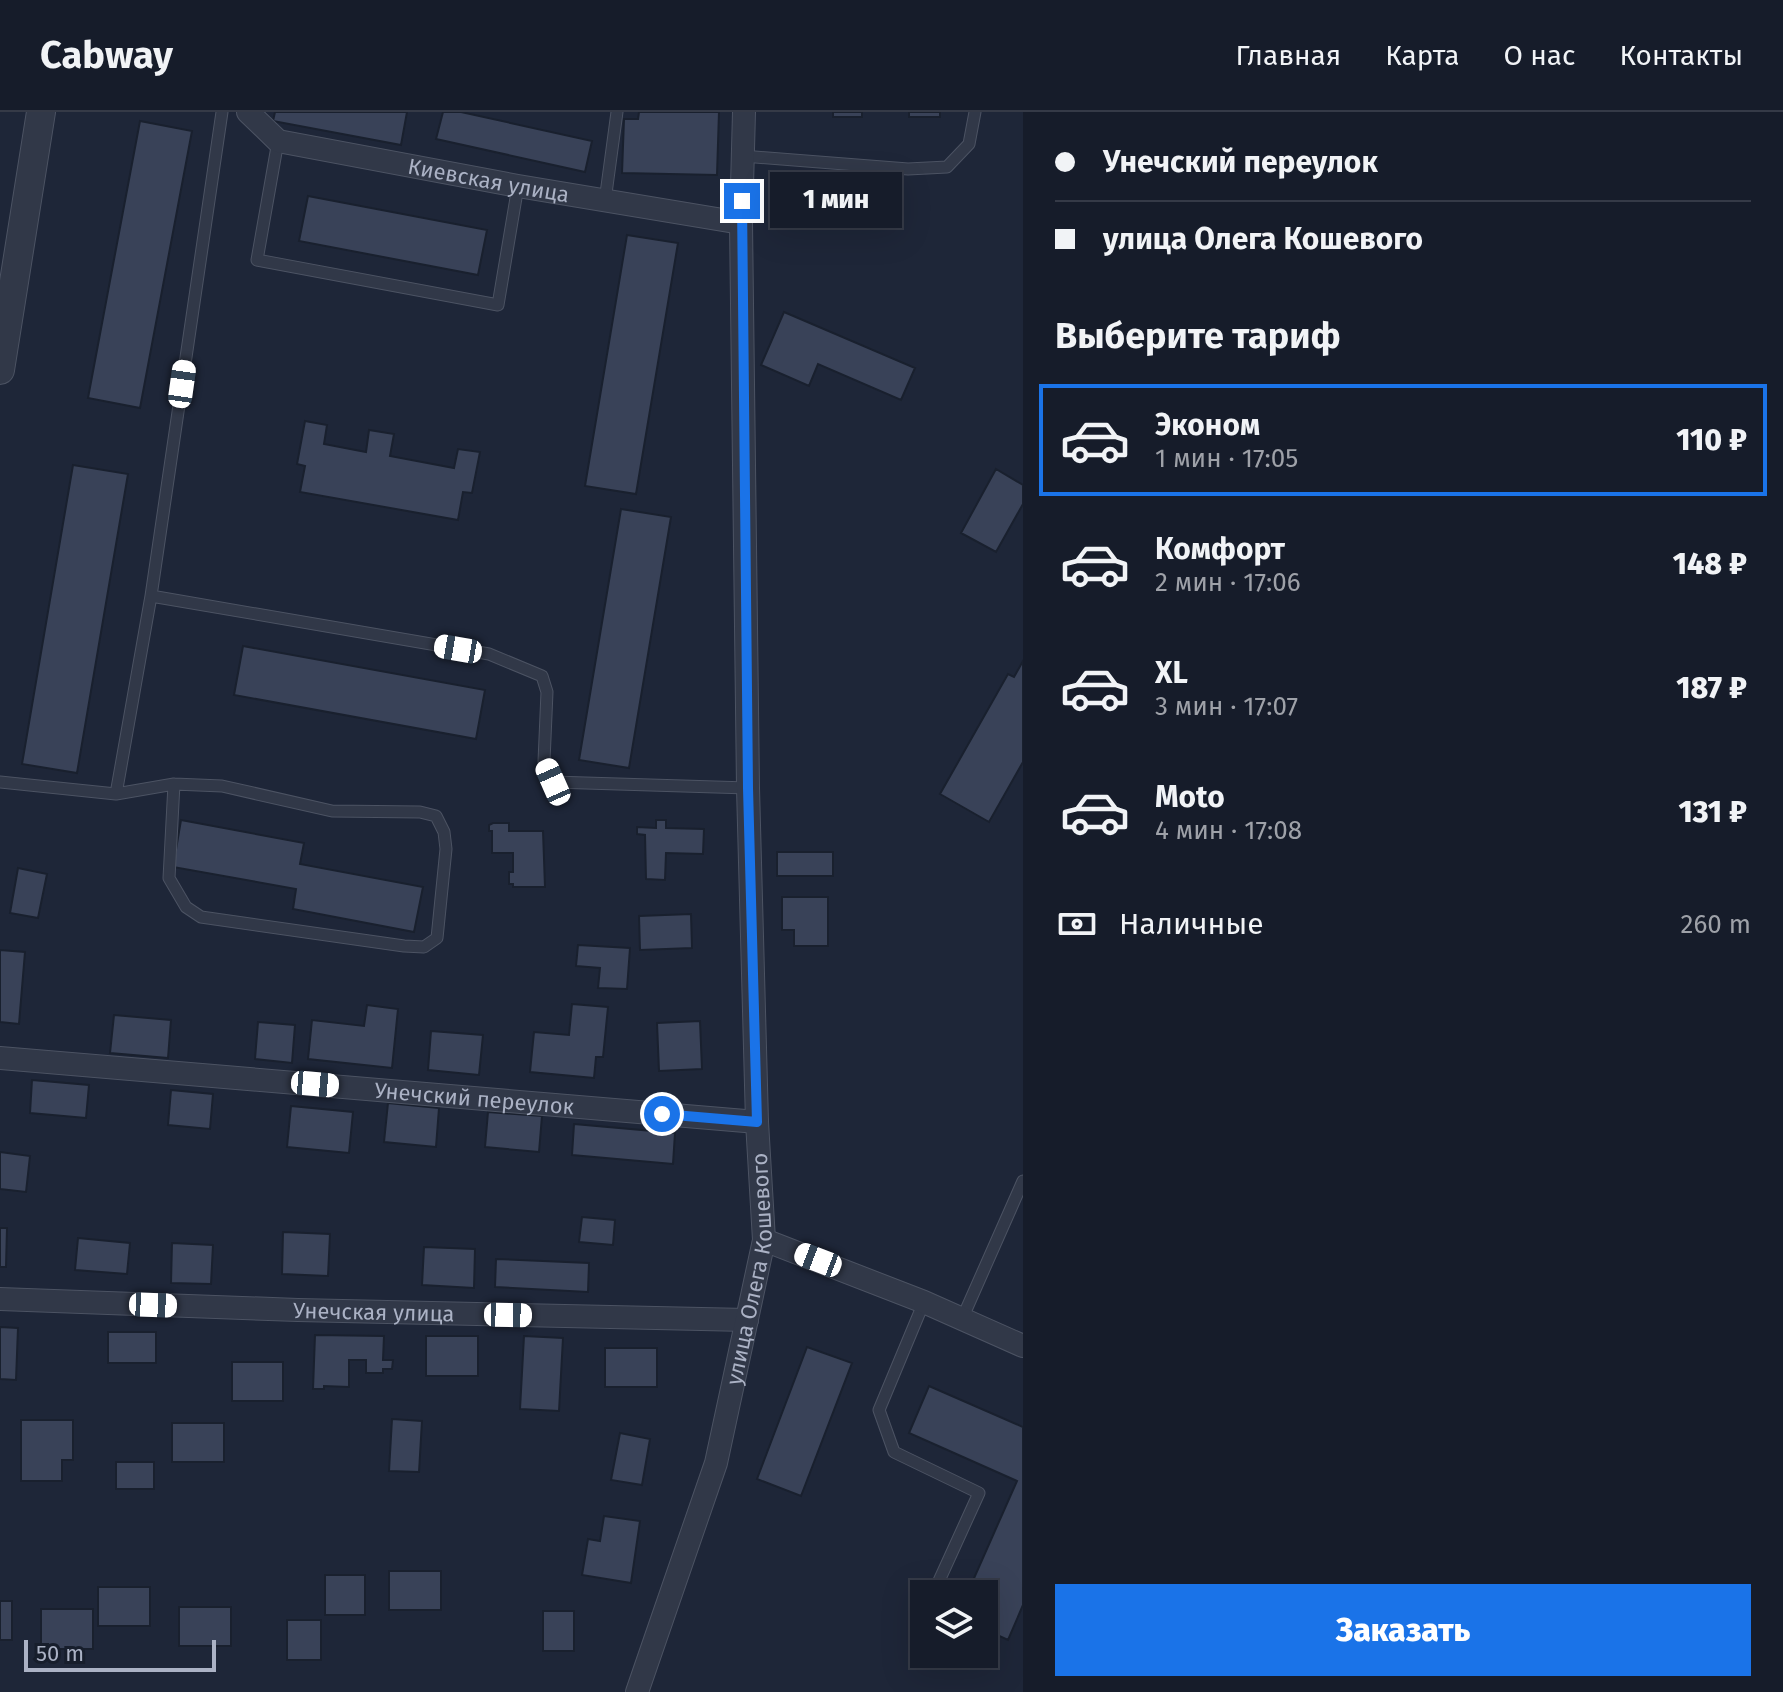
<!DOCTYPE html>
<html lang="ru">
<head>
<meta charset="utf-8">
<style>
	:root { --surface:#161c2a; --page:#1f2532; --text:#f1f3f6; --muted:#9ea1a8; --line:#353a47; --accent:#1a73e8 }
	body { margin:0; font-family:"Fira Sans",sans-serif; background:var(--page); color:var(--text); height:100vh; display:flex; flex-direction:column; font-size:30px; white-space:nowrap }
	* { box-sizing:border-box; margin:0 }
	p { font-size:26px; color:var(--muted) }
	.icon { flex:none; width:44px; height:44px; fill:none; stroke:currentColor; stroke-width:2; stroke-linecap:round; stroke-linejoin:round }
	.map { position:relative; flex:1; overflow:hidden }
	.details { display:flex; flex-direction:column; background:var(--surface); width:760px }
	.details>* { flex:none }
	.top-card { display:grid; align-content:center; height:176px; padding:0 32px; background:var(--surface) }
	.controls { position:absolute; left:910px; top:1468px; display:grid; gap:16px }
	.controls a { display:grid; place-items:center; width:88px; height:88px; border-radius:0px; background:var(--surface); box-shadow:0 8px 32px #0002,0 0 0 2px var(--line); font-size:40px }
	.scale { position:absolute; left:24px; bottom:20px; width:192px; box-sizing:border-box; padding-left:8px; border:4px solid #abb2c5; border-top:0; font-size:22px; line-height:28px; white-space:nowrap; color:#abb2c5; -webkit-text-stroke:6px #171e2c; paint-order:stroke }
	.end { position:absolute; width:36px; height:36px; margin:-18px; border:10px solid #1a73e8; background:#fff; box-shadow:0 0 0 4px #fff }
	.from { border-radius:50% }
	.bubble { position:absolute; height:56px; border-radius:0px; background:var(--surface); box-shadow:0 8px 32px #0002,0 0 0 2px var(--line); font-size:26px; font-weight:800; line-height:56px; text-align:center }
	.car { position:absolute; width:24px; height:48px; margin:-24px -12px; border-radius:10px; box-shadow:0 0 6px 2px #0007; background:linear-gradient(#fff 24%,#345 0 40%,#fff 0 76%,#345 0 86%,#fff 0) }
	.top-card b { display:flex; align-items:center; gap:28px; height:76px; font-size:30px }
	.top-card b+b { border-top:2px solid var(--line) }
	.top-card i { width:20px; height:20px; background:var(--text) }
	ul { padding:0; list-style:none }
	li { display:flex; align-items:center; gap:24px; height:112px; margin:0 16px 12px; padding:0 16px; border:4px solid transparent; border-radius:0px }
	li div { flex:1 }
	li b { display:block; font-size:30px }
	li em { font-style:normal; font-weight:800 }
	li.active { border-color:var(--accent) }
	li>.icon { width:72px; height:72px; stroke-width:1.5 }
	h2 { padding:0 32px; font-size:36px; line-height:96px }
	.pay { display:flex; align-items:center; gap:20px; height:88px; padding:0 32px; font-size:30px }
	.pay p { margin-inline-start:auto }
	.primary-button { display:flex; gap:16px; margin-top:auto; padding:16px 32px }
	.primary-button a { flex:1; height:92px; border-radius:0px; background:var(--accent); color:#fff; font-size:32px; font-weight:800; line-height:92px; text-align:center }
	header { display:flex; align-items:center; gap:48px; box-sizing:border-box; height:112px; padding:0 40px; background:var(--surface); border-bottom:2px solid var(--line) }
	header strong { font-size:38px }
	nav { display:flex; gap:44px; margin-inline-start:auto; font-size:28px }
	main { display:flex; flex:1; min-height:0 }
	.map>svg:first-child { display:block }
	.building { fill:#394258; stroke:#19202e; stroke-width:2 }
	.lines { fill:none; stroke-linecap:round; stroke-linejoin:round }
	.service-casing { stroke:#4c5363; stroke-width:13 }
	.minor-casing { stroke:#4c5363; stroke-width:24 }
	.tertiary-casing { stroke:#4c5363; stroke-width:30 }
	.service { stroke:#313848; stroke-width:11 }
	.minor { stroke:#313848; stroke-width:22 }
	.tertiary { stroke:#313848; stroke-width:28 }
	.route { stroke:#1a73e8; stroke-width:10 }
	.labels { text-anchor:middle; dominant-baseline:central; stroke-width:6; stroke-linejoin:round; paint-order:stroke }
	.street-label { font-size:22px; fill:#abb2c5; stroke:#171e2c }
</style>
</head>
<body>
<header>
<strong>Cabway</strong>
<nav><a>Главная</a><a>Карта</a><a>О нас</a><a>Контакты</a></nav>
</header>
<main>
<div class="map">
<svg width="1023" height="1580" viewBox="0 0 1023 1580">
	<rect width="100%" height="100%" fill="#1e2638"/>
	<path class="building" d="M275,0H407L401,33L273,9Z
		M443,0H461L592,29L585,60L436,27Z
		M639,0H719L717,63L622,61L624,7H638Z
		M833,0H862V5H833Z
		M909,0H940V5H909Z
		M140,9L192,19L140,296L88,286Z
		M308,84L487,118L478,163L299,129Z
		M627,123L678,131L636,382L585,374Z
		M784,200L915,256L901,288L818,252L809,274L761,253Z
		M305,309L327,313L324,332L366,340L369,318L394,322L390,344L454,356L458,337L480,340L472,381L463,380L458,408L300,380L305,354L297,352Z
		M73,353L128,362L77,661L22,652Z
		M996,357L1023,373V392L996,440L961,421Z
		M621,397L671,405L629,656L579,648Z
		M243,534L485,578L476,627L234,583Z
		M1023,549V650L989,710L940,682L1008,562L1014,565Z
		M181,708L304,731L300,752L423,775L414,820L293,797L296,777L173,755Z
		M656,708H666V716L704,717L703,742L666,741L665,768L646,767L645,723L637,722V715L656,716Z
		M493,711H509V719H543L545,775H513V772H509V760H513V741H492V719H489V713Z
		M777,740H833V764H777Z
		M18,756L47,762L38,806L10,801Z
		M782,785H828V834H794V818H782Z
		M691,802L692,836L640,838L639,804Z
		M578,833L630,836L627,877L598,876L600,856L576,854Z
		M0,838L25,840L19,912L0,910Z
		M572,892L608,895L603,945H596L594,966L530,960L534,920L569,923Z
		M367,893L398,897L392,956L308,947L312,908L364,914Z
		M114,903L171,908L168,946L110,941Z
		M700,909L702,957L659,959L657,911Z
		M258,910L295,913L292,951L255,947Z
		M431,919L483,923L479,963L428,958Z
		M32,968L89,973L86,1006L30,1001Z
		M171,978L213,982L210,1017L168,1013Z
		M388,991L439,996L436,1035L384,1030Z
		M291,994L353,1000L349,1041L287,1035Z
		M488,1000L542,1004L539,1040L485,1035Z
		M574,1012L675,1021L673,1052L572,1043Z
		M0,1040L30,1044L26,1080L0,1077Z
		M582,1105L615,1108L613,1133L579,1130Z
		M0,1116H7L6,1155H0Z
		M283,1120L330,1122L328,1164L282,1162Z
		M78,1126L130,1131L127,1162L75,1158Z
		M172,1131L213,1133L211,1172L171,1171Z
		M424,1135L475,1137L474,1176L422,1173Z
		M496,1147L589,1151L588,1180L495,1175Z
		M0,1215L18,1216L16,1268L0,1267Z
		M108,1220H156V1251H108Z
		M315,1223L384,1224L383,1248H393L392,1257H383V1261H366V1248H349V1275L324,1274V1277H313Z
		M426,1224H478V1264H426Z
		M524,1224L563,1226L559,1299L520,1297Z
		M807,1235L852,1251L801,1384L757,1367Z
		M605,1236H657V1275H605Z
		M232,1250H283V1289H232Z
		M929,1274L1023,1315V1493L1008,1528L984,1517V1482H967L1017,1369L909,1321Z
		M392,1307L422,1309L419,1360L389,1359Z
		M21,1308H73V1348H62V1369H21Z
		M172,1311H224V1350H172Z
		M620,1321L650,1327L642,1373L611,1368Z
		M116,1350H154V1377H116Z
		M604,1404L640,1409L631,1471L582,1463L588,1427L600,1429Z
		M389,1459H441V1498H389Z
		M325,1463H365V1503H325Z
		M98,1475H150V1514H98Z
		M0,1489H12V1528H0Z
		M179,1495H231V1534H179Z
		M41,1497H93V1537H41Z
		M543,1499H574V1539H543Z
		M287,1508H321V1548H287Z"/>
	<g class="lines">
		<g class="service-casing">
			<path id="service" d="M278,29L257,148L498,193L518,74
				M743,44L908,57L947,55L969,32L975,0
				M605,89L617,0
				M151,484L489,542L542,564L547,580L544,649L553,670L748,676
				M0,670L116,682L174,672L222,674L332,699L420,700L436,704L444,720L446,737L437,826L424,835L404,834L201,805L186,795L169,766L174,672
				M116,682L151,484L222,0
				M924,1190L879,1298L894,1340L979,1381L933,1482
				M962,1207L1023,1069"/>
		</g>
		<g class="minor-casing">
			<g id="minor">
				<path id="s1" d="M248,0L278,29L518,74L741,111"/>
				<path id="s2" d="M0,946L757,1010"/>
				<path d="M764,1128L924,1190L1023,1234"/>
				<path id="s3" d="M0,1187L298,1198L747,1208"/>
				<path id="s4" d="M637,1580L716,1351L764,1128L757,1010L748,676L741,111L744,0"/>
			</g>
		</g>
		<g class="tertiary-casing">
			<path id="tertiary" d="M0,258L41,0"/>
		</g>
		<use href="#service" class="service"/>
		<use href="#minor" class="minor"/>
		<use href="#tertiary" class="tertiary"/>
	</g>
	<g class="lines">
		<path class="route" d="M662,1002L757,1010L748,676L742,89"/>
	</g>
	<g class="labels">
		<g class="street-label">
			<text stroke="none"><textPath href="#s1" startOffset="256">Киевская улица</textPath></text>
			<text stroke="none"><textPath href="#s2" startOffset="476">Унечский переулок</textPath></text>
			<text stroke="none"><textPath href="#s4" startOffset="440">улица Олега Кошевого</textPath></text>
			<text stroke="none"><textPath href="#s3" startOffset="374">Унечская улица</textPath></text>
		</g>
	</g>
</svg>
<div class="controls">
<a><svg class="icon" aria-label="layers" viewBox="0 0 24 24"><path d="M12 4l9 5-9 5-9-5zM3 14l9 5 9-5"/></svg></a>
</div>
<div class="scale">50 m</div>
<i class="end from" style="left:662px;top:1002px"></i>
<i class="end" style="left:742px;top:89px"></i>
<div class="bubble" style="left:770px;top:60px;width:132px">1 мин</div>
<i class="car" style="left:182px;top:272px;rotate:8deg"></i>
<i class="car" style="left:458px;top:537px;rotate:280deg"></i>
<i class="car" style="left:553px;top:670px;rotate:336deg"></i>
<i class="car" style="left:315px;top:972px;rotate:95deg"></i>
<i class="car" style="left:818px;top:1148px;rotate:291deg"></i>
<i class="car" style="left:153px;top:1193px;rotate:92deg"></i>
<i class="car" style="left:508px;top:1203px;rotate:91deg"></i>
</div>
<section class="details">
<div class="top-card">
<b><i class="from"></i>Унечский переулок</b>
<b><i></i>улица Олега Кошевого</b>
</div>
<h2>Выберите тариф</h2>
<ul>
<li class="active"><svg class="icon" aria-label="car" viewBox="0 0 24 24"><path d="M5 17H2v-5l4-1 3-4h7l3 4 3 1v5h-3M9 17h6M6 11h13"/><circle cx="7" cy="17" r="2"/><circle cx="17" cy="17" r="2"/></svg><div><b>Эконом</b><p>1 мин · 17:05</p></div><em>110 ₽</em></li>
<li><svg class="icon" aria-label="car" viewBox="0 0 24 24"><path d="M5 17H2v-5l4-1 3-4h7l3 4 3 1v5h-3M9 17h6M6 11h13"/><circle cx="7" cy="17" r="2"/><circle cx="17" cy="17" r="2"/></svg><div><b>Комфорт</b><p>2 мин · 17:06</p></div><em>148 ₽</em></li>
<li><svg class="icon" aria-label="car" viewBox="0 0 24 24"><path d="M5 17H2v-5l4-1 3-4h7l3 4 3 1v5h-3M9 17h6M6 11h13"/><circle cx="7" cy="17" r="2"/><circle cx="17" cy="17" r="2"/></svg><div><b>XL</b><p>3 мин · 17:07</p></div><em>187 ₽</em></li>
<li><svg class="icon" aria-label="car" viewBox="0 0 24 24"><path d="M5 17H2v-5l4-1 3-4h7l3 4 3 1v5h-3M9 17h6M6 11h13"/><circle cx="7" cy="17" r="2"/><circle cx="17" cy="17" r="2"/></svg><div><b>Moto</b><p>4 мин · 17:08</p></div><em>131 ₽</em></li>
</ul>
<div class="pay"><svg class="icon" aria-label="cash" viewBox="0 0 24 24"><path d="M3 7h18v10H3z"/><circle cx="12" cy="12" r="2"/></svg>Наличные<p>260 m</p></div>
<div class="primary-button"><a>Заказать</a></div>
</section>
</main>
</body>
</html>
